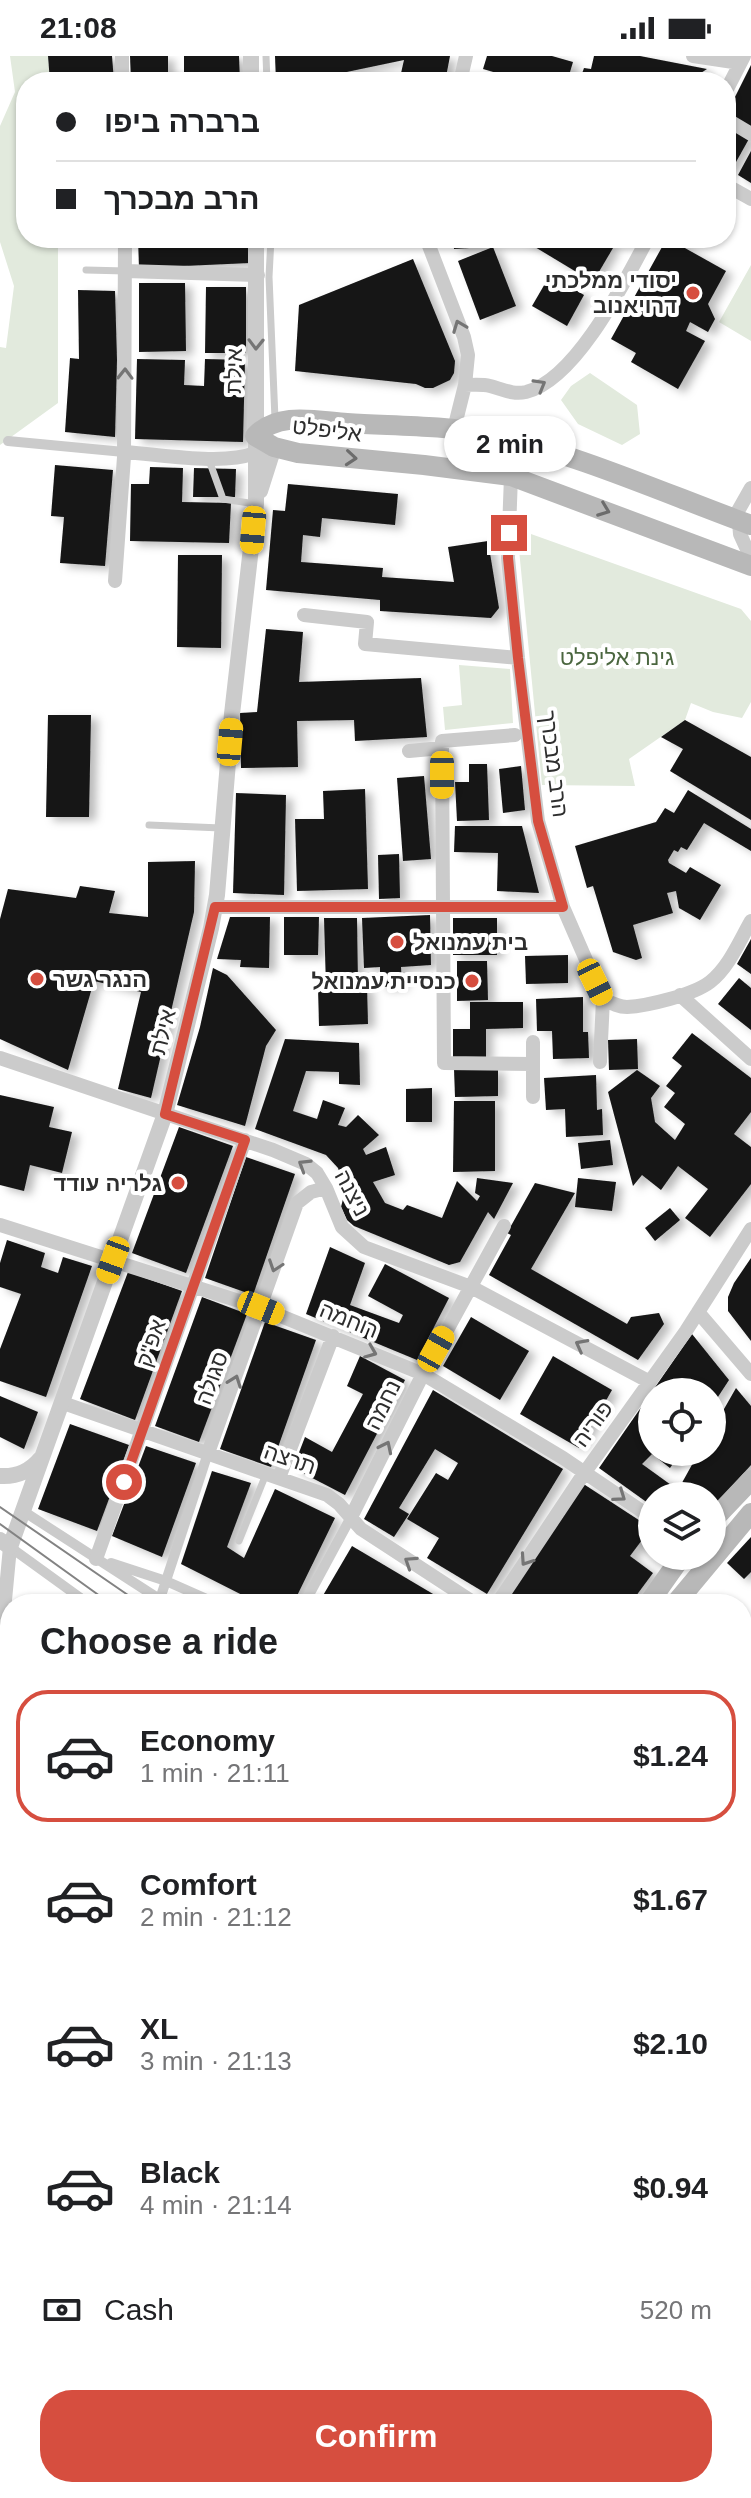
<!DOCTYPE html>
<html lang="en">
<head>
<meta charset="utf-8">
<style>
	:root { --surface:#fff; --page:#f2f2f2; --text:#202124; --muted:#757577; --line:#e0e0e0; --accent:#d64e3f }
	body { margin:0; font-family:Arial,"Noto Sans Hebrew",sans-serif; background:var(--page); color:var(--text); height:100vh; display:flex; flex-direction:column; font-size:30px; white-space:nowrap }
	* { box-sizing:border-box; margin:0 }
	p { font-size:26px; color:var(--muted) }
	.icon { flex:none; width:44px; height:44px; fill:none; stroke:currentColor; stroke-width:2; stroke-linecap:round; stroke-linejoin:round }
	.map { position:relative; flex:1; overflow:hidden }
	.side { position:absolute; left:0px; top:1538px; width:752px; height:904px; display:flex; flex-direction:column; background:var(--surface); border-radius:32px 32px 0 0; box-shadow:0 2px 6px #0004 }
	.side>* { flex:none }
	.banner { position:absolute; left:16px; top:16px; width:720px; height:176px; border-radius:32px; box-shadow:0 2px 6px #0004; display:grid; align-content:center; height:176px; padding:0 40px; background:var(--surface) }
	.buttons { position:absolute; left:638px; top:1322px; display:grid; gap:16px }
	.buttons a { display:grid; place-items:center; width:88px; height:88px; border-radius:50%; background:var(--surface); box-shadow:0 2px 6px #0004; font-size:40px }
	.end { position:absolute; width:36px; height:36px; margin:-18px; border:10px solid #d64e3f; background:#fff; box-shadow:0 0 0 4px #fff }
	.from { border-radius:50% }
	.bubble { position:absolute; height:56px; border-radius:28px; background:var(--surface); box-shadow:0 2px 6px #0004; font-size:26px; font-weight:800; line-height:56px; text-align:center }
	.car { position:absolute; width:24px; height:48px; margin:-24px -12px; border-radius:10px; box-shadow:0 0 6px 2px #0007; background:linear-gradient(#f5c518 24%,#345 0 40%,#f5c518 0 76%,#345 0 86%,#f5c518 0) }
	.banner b { display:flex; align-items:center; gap:28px; height:76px; font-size:30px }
	.banner b+b { border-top:2px solid var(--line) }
	.banner i { width:20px; height:20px; background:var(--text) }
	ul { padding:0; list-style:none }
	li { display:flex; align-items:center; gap:24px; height:132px; margin:0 16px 12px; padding:0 24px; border:4px solid transparent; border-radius:32px }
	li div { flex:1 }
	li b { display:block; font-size:30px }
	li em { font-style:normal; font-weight:800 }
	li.active { border-color:var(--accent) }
	li>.icon { width:72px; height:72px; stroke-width:1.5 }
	h2 { padding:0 40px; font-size:36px; line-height:96px }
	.pay { display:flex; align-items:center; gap:20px; height:88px; padding:0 40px; font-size:30px }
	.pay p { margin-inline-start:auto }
	.button { display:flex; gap:16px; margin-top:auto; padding:16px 40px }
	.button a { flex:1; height:92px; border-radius:32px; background:var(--accent); color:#fff; font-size:32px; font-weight:800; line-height:92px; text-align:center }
	.status { display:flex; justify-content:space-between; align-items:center; height:56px; padding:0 40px; background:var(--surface); direction:ltr }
	.status svg { height:22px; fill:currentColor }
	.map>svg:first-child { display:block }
	.green { fill:#e2eadd }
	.building { fill:#151515; filter:url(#shadow) }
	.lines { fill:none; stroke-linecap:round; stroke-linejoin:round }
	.service { stroke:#cbcbcb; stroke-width:7 }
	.pedestrian { stroke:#cbcbcb; stroke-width:10 }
	.minor { stroke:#cbcbcb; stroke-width:14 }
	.tertiary { stroke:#cbcbcb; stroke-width:16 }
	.secondary { stroke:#b8b8b8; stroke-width:20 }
	.tram { stroke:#838383; stroke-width:2 }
	.oneway { stroke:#757575 }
	.oneway2 { stroke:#6c6c6c }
	.route { stroke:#d64e3f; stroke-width:10 }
	.poi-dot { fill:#d64e3f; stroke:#fff; stroke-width:3 }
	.labels { text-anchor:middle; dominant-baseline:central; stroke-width:8; stroke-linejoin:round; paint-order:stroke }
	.poi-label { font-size:22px; font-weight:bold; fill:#2e2e2e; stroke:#fff; text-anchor:end }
	.street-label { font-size:22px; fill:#2e2e2e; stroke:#fff }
	.park-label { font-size:22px; fill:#4a663f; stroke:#fff }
</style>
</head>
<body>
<div class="status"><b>21:08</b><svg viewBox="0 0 49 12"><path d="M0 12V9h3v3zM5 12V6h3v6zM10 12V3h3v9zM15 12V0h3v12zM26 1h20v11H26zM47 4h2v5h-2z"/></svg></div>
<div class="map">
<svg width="751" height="2442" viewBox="0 0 751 2442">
	<defs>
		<filter id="shadow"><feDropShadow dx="7" dy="4" stdDeviation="4" flood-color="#0004"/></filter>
	</defs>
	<rect width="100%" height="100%" fill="#fff"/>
	<path class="green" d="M10,0H48L50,26H26V182H58V347L0,389V291L6,292L14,230L0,186V70L15,36Z
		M751,209V285L719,266Z
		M590,317L637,349L640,378L622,389L578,368L561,344L571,330Z
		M517,473L741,553L751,565V646L742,662L713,656L691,647L685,664L629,703L635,730L542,729Z
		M459,609L510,613L513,667L445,674L443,651L462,649Z"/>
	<path class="building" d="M48,0H112L114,26H50Z
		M130,0H168V21L184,20V0H239L240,26H131Z
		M275,0H450L445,26H399L404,4L337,18V26H276Z
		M487,0H552L573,6L567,26H512L514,22L483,13Z
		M594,0H640L707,13L687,26H579L584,12L591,13Z
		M751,9V71L727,57Z
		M726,68L750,81L731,115L726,112Z
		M751,95V127L738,119Z
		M138,182H249L250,207L139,212Z
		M453,182H484L485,191L454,193Z
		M520,182H597L613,192L593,226Z
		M667,182L726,215L708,248L715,263L708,276L690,266L686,275L705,285L678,333L631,306L636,297L611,283Z
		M493,191L516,250L480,264L458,205Z
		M413,203L455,305L454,317L450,324L433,332H425L416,328L295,315L299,249Z
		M550,219L584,239L567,270L532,250Z
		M139,227H185L186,295L139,296Z
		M206,231H246V297H205Z
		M78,234L115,235L117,304L115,381L65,376L70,302L79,303Z
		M137,303L185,304L184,329L204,330L205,303L245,304L243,386L135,383Z
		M55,409L113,414L105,510L60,507L64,461L51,460Z
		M150,411L183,412L182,446L231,447L229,487L130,485L131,428H149Z
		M194,412L236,413L235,441H193Z
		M288,428L398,438L395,469L322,462L320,481L303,479L301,506L383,512L382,521L454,526L448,491L488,485L499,552L491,562L380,555V544L266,534L273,454L285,455Z
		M178,499H222L221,592L177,591Z
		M266,573L303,576L299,626L421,622L427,681L355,685L354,664L297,665L298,711L241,712L240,657L257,656Z
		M48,659H91L89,761H46Z
		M685,664L751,701V764L670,715L683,693L661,681Z
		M469,708H487L489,764L457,765L455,726H469Z
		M521,710L525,754L503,757L499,713Z
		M424,720L431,803L403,805L397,722Z
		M365,733L368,833L297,835L295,763H324L323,735Z
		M688,734L751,773V795L704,767L687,794L681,791L678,796L674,794L668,804L669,807L686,817L690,811L721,829L700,864L679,852L676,835L667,837L673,857L633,869L642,902L636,904L613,896L593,830L587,832L575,790L656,766L665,752L674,757Z
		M236,737L286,739L284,839L233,837Z
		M455,770H522L539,837L497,835L498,797L454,796Z
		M399,798L400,842L379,843L378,799Z
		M195,805L194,856L151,1042L118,1033L141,936L94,925L68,1014L0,983V863L8,833L76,842L80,830L115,835L109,857L148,861V806Z
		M430,859L431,909L401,911L402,930L380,931V911L364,912L362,862Z
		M230,861H270L269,912L240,911L241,904L217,903Z
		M284,861H319L318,899H284Z
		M324,862H357L358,930H367L368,968L319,970L318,931H326Z
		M453,862H497V899H453Z
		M751,883V918L737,908Z
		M568,899V927L526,928L525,900Z
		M457,905H487L488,944L457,945Z
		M213,912L227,919L276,974L266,990L245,1070L177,1049L200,971Z
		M739,922L751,932V974L718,948Z
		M583,941V976H588L589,1002L553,1003L552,975H537L536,943Z
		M470,946H523V972L486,973V1002L453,1003V973H470Z
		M692,977L751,1022V1056L734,1078L751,1091V1128L710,1181L685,1162L708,1133L678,1110L661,1134L642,1119L633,1130L608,1036L637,1014L660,1030L651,1042L655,1066L675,1084L685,1068L664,1051L675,1037L666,1030L682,1010L672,1002Z
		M285,983L359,987L360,1029L339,1028V1016L306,1015L293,1055L317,1063L323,1044L345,1052L338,1069L346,1071L358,1059L379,1079L363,1093L366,1099L386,1091L395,1119L373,1126L385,1147L403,1154L407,1149L442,1162L457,1125L477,1145L480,1140L475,1137L477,1122L513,1127L494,1163L488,1156L460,1206L449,1209L354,1170L347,1164L341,1151L344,1139L343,1127L338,1112L326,1099L255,1073Z
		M637,983L638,1013L609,1014L608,984Z
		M498,1012V1040L455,1041L454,1013Z
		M596,1019L597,1054L602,1053L603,1079L566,1081L565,1053L546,1054L544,1022Z
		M432,1032V1066H406V1033Z
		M0,1039L54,1051L49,1071L72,1076L62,1117L30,1109L24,1135L0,1129Z
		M454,1045H495V1115L453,1116Z
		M179,1071L233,1090L186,1217L132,1197Z
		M610,1084L613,1109L581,1113L578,1087Z
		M246,1101L295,1118L253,1239L205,1222Z
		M578,1122L616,1126L612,1155L575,1151Z
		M535,1127L575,1137L531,1213L627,1268L631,1261L659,1257L664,1268L638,1304L489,1219L511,1179L507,1177Z
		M670,1152L680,1164L655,1185L645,1172Z
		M7,1184L45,1197L41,1211L58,1217L63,1201L92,1210L46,1341L0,1325V1293L21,1238L0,1231V1207Z
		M330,1191L365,1207L350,1249L399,1267L403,1259L368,1240L385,1208L449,1242L417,1304L306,1258Z
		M751,1202V1285L728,1255V1241L734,1227Z
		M128,1216L182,1235L135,1364L80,1343Z
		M202,1241L247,1258L199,1386L155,1370Z
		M471,1261L529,1295L500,1344L443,1310Z
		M265,1266L316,1284L271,1411L220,1393Z
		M692,1278L729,1324L712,1350V1336H652V1396H681L670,1412L652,1398L642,1408L678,1434L699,1396H712V1374L736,1332L751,1350V1409L712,1452V1440H652V1450L599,1412Z
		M360,1300L405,1324L345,1439L293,1412L305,1381L332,1396L363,1338L347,1330Z
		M553,1300L612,1334L579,1392L520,1358Z
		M433,1334L563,1413L487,1538L427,1502L439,1482L407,1463L436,1417L448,1424L458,1407L435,1393L399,1452L409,1458L394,1481L364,1463Z
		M0,1340L38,1356L24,1393L0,1381Z
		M70,1368L129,1389L97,1475L38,1453Z
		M146,1390L196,1407L162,1501L112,1480Z
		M212,1415L251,1427L227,1491L244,1502L275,1433L335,1462L293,1548H260L181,1508Z
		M582,1427L651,1472L630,1500L653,1517L630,1548H501Z
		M751,1481V1516L744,1523L727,1507Z
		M352,1490L450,1548H370L358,1540L353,1548H318Z
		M747,1594L751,1598V1623L742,1633V1600Z
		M745,1646L751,1650V1710L742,1703V1650Z
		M8,1680H10V2014L9,2023L0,2025V1767Z
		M742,1745L751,1751V1774L742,1768Z
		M751,1807V1858L742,1852V1821Z
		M742,1883L751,1889V1935L742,1929Z
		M10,2047V2094L0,2096V2048Z
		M751,2061V2132L742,2126V2068Z
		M10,2098V2170L0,2172V2100Z
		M742,2161L751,2168V2193L742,2200Z
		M751,2325V2408L742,2395V2333Z
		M742,2425L751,2437V2442H696L688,2432H742Z
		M47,2432H84L93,2442H56Z
		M116,2432H135L142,2440L140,2442H126Z
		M139,2432H187L191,2437L185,2442H148Z
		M257,2432H308L309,2442H251Z
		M325,2432H385L387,2442H326Z
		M466,2432H598L599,2442H474Z
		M607,2432H658L662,2442H609Z"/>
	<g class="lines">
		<path class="service" d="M266,0L267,26
			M271,182L269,221L275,363
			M86,214L126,215
			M209,404L223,443L256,448
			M149,769L221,772
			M239,1485L266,1418"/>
		<path class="pedestrian" d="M272,187L427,186
			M8,385L124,396
			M23,1455L167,1548
			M10,1491L86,1546
			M111,1507L166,1525L218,1548
			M160,1543L208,1397
			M304,1548L351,1461
			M742,1729L751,1735
			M742,1946L751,1953
			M317,2432L318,2442
			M108,2434L109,2432
			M194,2442L203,2433"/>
		<path class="minor" d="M122,0V26
			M693,0L740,7
			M460,26L466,0
			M726,35L744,0
			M726,63L751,78
			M726,129L751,143
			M426,182L464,281L468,299L465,329L454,373
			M126,215L258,219
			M465,329C473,329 482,328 490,330C503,333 512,339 526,336C576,324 625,225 648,182
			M124,396C159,398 223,410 255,397
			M511,420L508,502L518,602L538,765L563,851L603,943L600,1006
			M751,432L738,455L740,478L751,502
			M115,525L124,401L125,182
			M304,559L367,566L365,588L518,602
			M442,692L444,1007L533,1008
			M409,695L442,692V685L515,679
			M215,851H563
			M680,939L751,1003
			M603,943C611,947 618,951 627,951C647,950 693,939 710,926C729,911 739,886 751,865
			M0,1002L273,1094L306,1108L317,1117L326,1132L342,1171L364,1191L471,1231L650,1326
			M533,1041V986
			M0,1169L261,1252L423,1318L563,1402L652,1462
			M698,1256L751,1318
			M63,1347L327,1439L339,1448L361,1473L476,1548
			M208,1397L297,1147L311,1136L326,1132
			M279,1422L333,1280
			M351,1461L423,1318L504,1170
			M96,1503L245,1084
			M72,1548L79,1544L89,1548
			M497,1548L585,1416L686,1275L751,1173
			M0,1597L10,1491
			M742,2014L751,2020
			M0,2040L10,2038
			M742,2047L751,2041
			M742,2144L751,2150
			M742,2216L751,2210
			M742,2317L751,2310
			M0,2401L4,2412L10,2418
			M742,2413L751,2426
			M23,2432L32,2442
			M202,2432L212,2442
			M405,2438L411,2440L430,2432
			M239,2442L244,2432"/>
		<path class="tertiary" d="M251,0V26
			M260,435L274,391
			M0,1420C16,1421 30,1415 40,1403
			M0,1484L10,1491L165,1058L211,872L217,839L232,658L256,448V182"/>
		<path class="secondary" d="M751,469C666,438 575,397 487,378C442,369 393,370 347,367C317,365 278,355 255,380L274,391L298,397L424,409L511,420L751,510
			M712,1465L751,1424
			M648,1548L682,1500
			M675,1548L751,1457
			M0,2354L10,2352
			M0,2383V2402"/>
		<path class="tram" d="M0,1451L141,1548
			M0,1468L111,1548
			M742,1963L751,1969
			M742,1996L751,2003"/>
	</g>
	<defs><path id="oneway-chevron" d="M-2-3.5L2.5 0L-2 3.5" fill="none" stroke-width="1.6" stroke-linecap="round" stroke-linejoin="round" transform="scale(2)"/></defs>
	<g class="oneway">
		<use href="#oneway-chevron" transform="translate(459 270) rotate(-111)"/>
		<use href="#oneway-chevron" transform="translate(256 288) rotate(91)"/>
		<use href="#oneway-chevron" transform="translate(125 318) rotate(-89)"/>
		<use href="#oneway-chevron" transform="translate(540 329) rotate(-30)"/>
		<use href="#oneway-chevron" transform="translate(304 1109) rotate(-148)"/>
		<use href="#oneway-chevron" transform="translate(275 1210) rotate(109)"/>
		<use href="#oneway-chevron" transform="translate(581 1289) rotate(-152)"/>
		<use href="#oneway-chevron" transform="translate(371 1296) rotate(22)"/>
		<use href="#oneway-chevron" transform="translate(235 1325) rotate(-70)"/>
		<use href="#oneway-chevron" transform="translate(386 1391) rotate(-64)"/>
		<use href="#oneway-chevron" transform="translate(620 1440) rotate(35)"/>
		<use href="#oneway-chevron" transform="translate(526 1504) rotate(124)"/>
		<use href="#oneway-chevron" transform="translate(410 1506) rotate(-147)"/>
	</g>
	<g class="oneway2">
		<use href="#oneway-chevron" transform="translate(351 402) rotate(5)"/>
		<use href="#oneway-chevron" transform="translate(604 454) rotate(21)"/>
	</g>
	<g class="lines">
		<path class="route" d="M124,1426L245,1084L165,1058L215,851H563L538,765L518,602L508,502L509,477"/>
	</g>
	<g class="poi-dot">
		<circle cx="693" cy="237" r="8"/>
		<circle cx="397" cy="886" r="8"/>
		<circle cx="37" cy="923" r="8"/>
		<circle cx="472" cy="925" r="8"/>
		<circle cx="178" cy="1127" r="8"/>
	</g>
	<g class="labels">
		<g class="poi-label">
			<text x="677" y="224">יסודי ממלכתי<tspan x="677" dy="25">דרויאנוב</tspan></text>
			<text x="413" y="886" text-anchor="start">בית עמנואל</text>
			<text x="53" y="923" text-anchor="start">הנגר גשר</text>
			<text x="456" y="925">כנסיית עמנואל</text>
			<text x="162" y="1127">גלריה עודד</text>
		</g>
		<g class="street-label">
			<text transform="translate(234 315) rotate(-89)">אילת</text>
			<text transform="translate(327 374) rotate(7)">אליפלט</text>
			<text transform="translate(554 708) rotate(83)">הרב מבכרך</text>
			<text transform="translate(163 976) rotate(-76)">אילת</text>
			<text transform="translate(352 1137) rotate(62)">ניצנה</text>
			<text transform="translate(349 1264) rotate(22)">רוחמה</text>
			<text transform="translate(151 1287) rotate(-71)">אפ"ק</text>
			<text transform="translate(212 1322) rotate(-70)">סגולה</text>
			<text transform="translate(383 1349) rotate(-64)">נחמה</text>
			<text transform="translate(593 1368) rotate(-54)">פוריה</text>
			<text transform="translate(290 1403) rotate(19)">תרצה</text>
		</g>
		<g class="park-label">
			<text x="617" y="601">גינת אליפלט</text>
		</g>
	</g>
</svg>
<div class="buttons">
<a><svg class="icon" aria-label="locate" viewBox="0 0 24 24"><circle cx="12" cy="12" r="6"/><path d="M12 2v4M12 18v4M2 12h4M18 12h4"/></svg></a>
<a><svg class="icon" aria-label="layers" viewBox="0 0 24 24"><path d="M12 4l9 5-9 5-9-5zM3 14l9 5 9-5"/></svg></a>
</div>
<i class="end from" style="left:124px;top:1426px"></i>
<i class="end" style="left:509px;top:477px"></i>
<div class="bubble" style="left:444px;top:360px;width:132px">2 min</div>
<i class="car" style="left:253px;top:474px;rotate:185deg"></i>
<i class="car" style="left:230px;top:686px;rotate:5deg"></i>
<i class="car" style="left:442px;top:719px;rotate:180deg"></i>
<i class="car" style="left:595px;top:926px;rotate:154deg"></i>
<i class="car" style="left:113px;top:1204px;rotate:200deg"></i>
<i class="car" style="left:261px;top:1252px;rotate:112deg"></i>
<i class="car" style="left:436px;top:1293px;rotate:29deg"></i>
<div class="banner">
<b><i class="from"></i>ברברה ביפו</b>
<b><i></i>הרב מבכרך</b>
</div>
<section class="side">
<h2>Choose a ride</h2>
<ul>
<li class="active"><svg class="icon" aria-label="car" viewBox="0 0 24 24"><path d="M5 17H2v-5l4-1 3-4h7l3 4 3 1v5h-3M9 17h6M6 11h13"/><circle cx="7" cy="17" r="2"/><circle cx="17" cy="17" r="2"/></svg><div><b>Economy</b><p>1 min · 21:11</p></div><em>$1.24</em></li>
<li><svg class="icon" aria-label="car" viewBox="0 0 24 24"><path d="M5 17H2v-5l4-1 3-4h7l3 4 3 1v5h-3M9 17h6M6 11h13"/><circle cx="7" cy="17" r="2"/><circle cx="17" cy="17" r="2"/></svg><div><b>Comfort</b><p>2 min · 21:12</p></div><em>$1.67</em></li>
<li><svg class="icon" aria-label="car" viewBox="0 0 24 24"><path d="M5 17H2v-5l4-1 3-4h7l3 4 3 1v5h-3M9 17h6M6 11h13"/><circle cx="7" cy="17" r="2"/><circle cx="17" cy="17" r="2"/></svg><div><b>XL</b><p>3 min · 21:13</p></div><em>$2.10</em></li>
<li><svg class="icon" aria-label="car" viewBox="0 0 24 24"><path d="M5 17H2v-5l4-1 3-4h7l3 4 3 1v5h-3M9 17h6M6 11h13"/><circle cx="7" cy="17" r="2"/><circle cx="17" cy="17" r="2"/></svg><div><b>Black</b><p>4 min · 21:14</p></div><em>$0.94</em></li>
</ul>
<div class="pay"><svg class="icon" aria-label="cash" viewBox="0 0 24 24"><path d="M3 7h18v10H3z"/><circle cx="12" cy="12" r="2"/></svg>Cash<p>520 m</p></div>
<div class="button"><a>Confirm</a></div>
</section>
</div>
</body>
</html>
